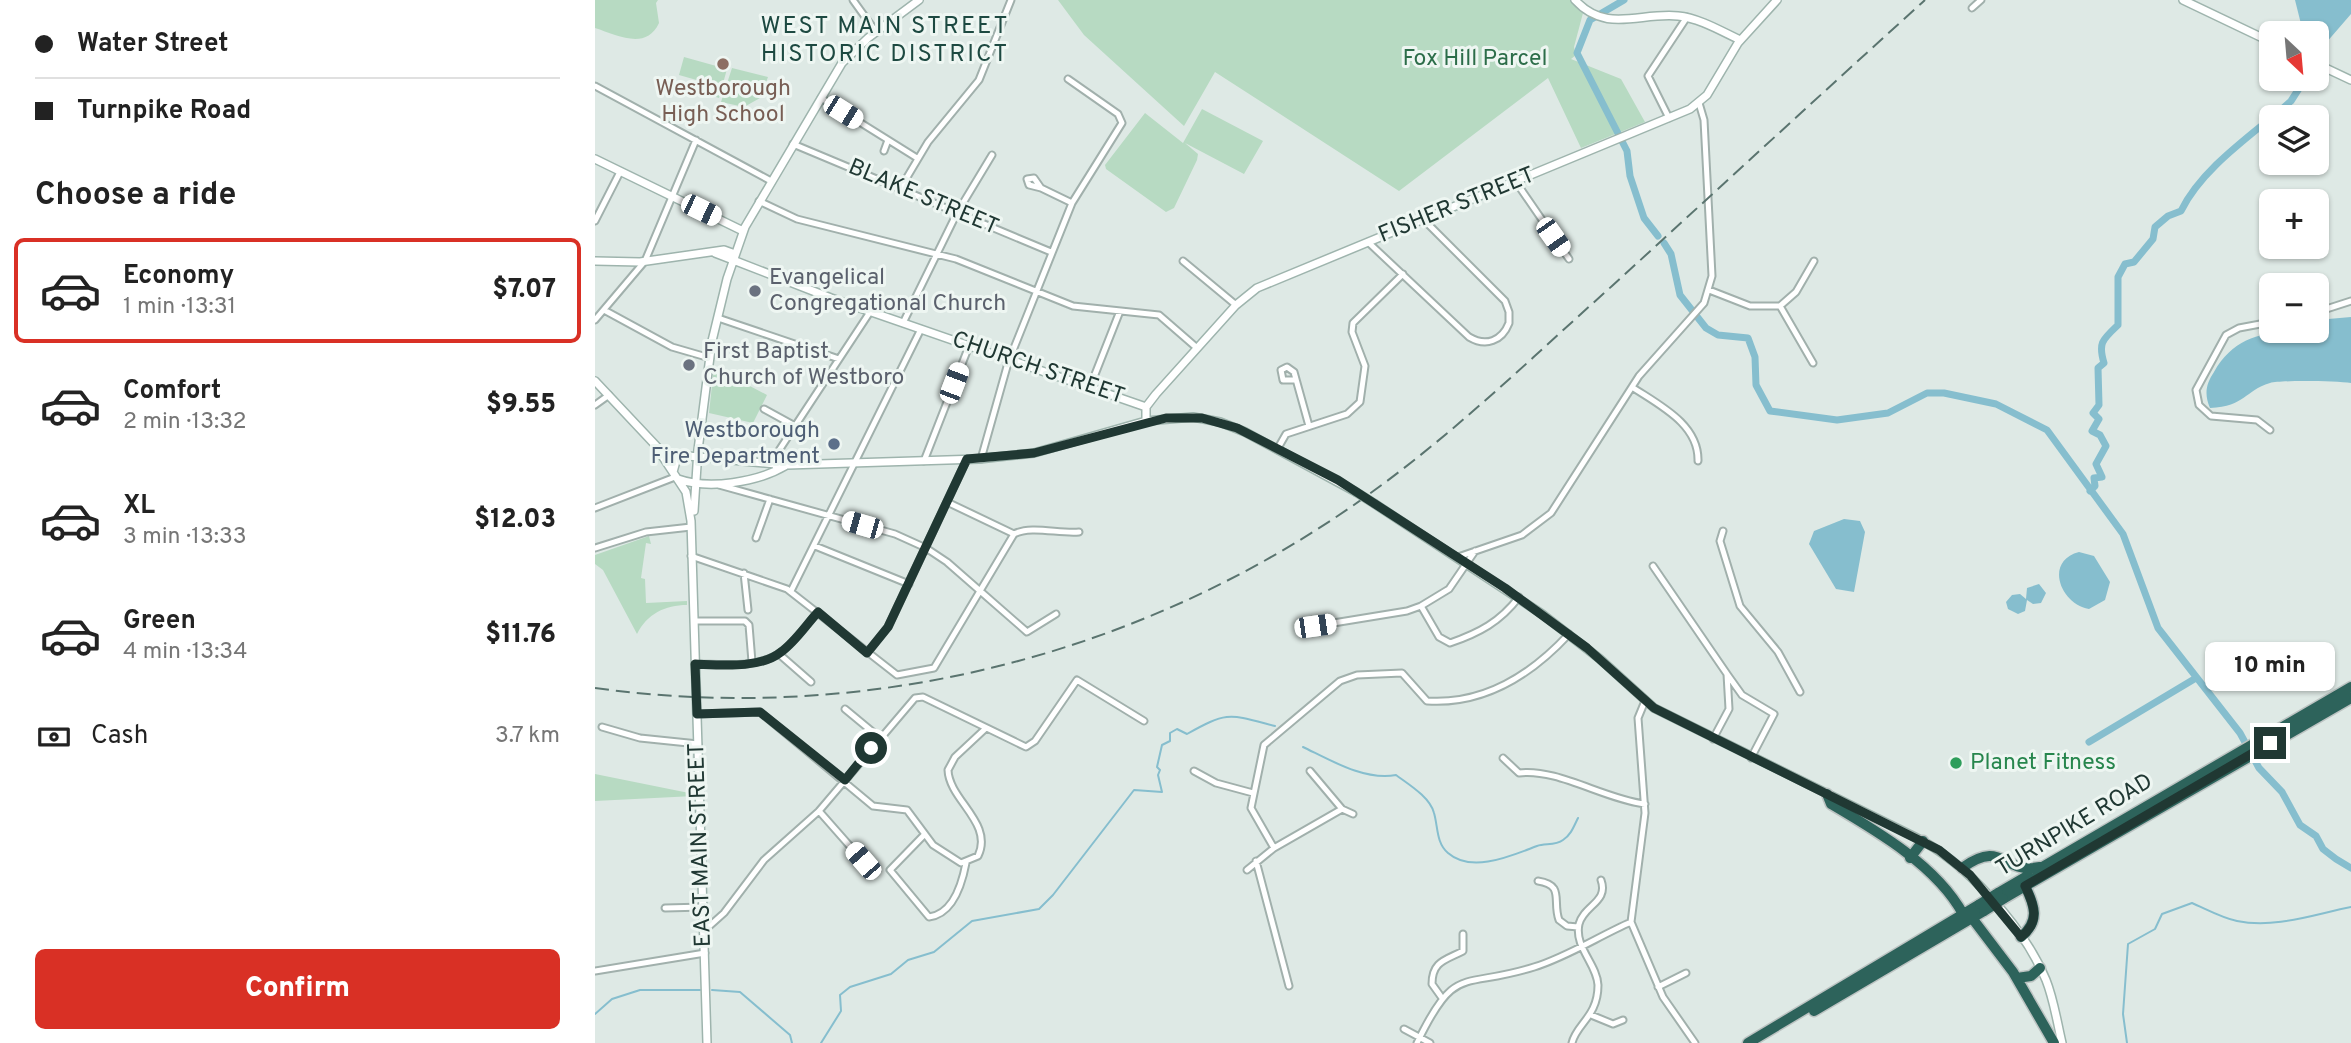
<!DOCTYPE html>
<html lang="en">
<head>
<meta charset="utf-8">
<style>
	:root { --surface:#fff; --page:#f2f2f2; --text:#222; --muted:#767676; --line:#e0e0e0; --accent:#d93025 }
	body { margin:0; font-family:Overpass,sans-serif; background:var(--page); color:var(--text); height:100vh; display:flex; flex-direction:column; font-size:26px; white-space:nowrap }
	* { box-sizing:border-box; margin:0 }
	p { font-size:23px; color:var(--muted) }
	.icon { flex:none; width:38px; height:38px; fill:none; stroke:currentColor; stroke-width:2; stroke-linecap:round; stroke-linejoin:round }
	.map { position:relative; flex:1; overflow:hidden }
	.details { display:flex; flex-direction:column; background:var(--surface); width:595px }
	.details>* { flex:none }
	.guide { display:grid; align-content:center; height:154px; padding:0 35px; background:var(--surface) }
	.needle { width:46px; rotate:154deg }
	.buttons { position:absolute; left:1664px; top:21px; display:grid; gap:14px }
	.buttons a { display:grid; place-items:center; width:70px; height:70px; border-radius:10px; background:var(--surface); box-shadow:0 2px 5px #0004; font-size:35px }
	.end { position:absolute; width:32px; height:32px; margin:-16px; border:9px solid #203833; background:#fff; box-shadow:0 0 0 4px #fff }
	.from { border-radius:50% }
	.bubble { position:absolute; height:49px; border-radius:10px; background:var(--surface); box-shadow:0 2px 5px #0004; font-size:23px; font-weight:800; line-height:49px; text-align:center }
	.car { position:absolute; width:21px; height:42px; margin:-21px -10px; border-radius:9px; box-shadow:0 0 5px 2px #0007; background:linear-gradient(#fff 24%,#345 0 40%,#fff 0 76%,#345 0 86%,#fff 0) }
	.guide b { display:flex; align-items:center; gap:24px; height:66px; font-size:26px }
	.guide b+b { border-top:2px solid var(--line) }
	.guide i { width:18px; height:18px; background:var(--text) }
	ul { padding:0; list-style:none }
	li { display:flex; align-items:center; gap:21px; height:105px; margin:0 14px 10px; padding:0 21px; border:4px solid transparent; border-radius:10px }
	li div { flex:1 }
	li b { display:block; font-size:26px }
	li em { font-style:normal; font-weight:800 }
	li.active { border-color:var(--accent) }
	li>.icon { width:63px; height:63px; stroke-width:1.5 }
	h2 { padding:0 35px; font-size:32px; line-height:84px }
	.pay { display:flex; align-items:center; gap:18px; height:77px; padding:0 35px; font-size:26px }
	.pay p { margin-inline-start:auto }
	.action { display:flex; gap:14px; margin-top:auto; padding:14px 35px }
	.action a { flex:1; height:80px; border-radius:10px; background:var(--accent); color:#fff; font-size:28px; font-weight:800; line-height:80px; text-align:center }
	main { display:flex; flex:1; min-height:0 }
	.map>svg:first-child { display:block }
	.green { fill:#b7dac2 }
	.water { fill:#86bece }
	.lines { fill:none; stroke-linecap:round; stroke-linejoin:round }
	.stream { stroke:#86bece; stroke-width:2 }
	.river { stroke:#86bece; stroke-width:7 }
	.street-casing { stroke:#a1b0ac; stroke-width:9 }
	.secondary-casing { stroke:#9eb4ad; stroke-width:10 }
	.highway-casing { stroke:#bcc3c2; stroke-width:13 }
	.street { stroke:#fff; stroke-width:5 }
	.secondary { stroke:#fff; stroke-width:7 }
	.highway { stroke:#2d635b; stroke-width:10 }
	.rail { stroke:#5a746f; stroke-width:2; stroke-dasharray:14 7; stroke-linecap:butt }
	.secondary-bridge-casing { stroke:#9eb4ad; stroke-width:10; stroke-linecap:butt }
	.highway-bridge-casing { stroke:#bcc3c2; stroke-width:13; stroke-linecap:butt }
	.secondary-bridge { stroke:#fff; stroke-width:7 }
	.highway-bridge { stroke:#2d635b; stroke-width:10 }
	.route { stroke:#203833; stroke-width:9 }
	.education-dot { fill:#8d6e63; stroke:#eef6f2; stroke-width:2.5 }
	.worship-dot { fill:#6b7280; stroke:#eef6f2; stroke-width:2.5 }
	.service-dot { fill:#5c6f8a; stroke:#eef6f2; stroke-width:2.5 }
	.leisure-dot { fill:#2e9e5b; stroke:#eef6f2; stroke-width:2.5 }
	.labels { text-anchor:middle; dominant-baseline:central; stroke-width:6; stroke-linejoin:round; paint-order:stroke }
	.park-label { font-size:23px; fill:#2c6d49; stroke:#eef6f2 }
	.education-label { font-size:23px; fill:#785e54; stroke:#eef6f2 }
	.street-label { font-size:23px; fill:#203833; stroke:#eef6f2 }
	.worship-label { font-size:23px; fill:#5b616d; stroke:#eef6f2; text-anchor:start }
	.service-label { font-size:23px; fill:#4e5e75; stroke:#eef6f2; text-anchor:end }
	.leisure-label { font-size:23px; fill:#27864d; stroke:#eef6f2; text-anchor:start }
	.neighbourhood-label { font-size:24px; letter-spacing:2px; fill:#1d4941; stroke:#eef6f2 }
</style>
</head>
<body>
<main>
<section class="details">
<div class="guide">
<b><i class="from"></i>Water Street</b>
<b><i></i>Turnpike Road</b>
</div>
<h2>Choose a ride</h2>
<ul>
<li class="active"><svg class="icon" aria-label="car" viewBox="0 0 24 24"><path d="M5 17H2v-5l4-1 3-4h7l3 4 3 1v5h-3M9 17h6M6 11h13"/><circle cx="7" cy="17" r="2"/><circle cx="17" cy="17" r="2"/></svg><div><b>Economy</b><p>1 min · 13:31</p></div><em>$7.07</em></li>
<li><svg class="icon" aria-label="car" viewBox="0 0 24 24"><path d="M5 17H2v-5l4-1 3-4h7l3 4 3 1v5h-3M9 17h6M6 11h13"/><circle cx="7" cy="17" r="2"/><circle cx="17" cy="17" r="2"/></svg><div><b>Comfort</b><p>2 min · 13:32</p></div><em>$9.55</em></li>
<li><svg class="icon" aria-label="car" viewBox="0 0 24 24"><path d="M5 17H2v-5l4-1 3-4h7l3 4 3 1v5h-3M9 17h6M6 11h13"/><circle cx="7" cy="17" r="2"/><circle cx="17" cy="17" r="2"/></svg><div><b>XL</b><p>3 min · 13:33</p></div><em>$12.03</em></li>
<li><svg class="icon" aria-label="car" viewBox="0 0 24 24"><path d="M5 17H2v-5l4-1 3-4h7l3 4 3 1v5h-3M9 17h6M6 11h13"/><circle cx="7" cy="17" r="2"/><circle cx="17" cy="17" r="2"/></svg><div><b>Green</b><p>4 min · 13:34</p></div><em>$11.76</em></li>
</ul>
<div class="pay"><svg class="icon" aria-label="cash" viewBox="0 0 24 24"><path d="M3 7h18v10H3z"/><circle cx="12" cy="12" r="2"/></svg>Cash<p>3.7 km</p></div>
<div class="action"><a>Confirm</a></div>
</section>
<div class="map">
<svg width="1756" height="1043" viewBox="0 0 1756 1043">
	<rect width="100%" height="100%" fill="#dee9e5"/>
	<path class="green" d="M0,0H63L61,3L64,23C51,51 22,35 0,28Z
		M463,0H975L988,13L979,47L981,55L976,59L1026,79L1050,122L986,148L953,78L804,191L620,72L589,126L489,35Z
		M89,57L132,69L124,98L103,91L105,81L84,75Z
		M137,68L173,77L165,98L149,107L126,102Z
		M607,109L668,141L649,174L590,143L603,154L602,160L579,208L571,212L511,169L510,165L550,113L588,143Z
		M119,367L172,395L158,423L114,413Z
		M54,536L56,544L51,543L46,578L50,579L51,603L92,601V605C70,605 52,614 42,634L8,570L0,564V555Z
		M0,774L99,794V796L0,801Z"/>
	<path class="water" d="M1700,0H1756V14L1724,51L1722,33H1711L1707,28Z
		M1756,317V383C1741,381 1687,380 1675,383C1649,391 1651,406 1615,408C1609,394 1611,384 1619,372C1642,331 1679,331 1722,331V320Z
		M1249,519L1265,521L1270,532L1259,592L1241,589L1214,544L1219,531Z
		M1484,552L1499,556L1515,582L1510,600L1494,609C1465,604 1449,561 1484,552Z
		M1444,584L1451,593L1446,603L1438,604L1432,600L1430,611L1423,614L1413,609L1411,602L1417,595L1425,594L1431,599L1432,588Z"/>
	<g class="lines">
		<path class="stream" d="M708,747C735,760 770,781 801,775C813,784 835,797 839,813C843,826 841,843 853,853C877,874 918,855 942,846C950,843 960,846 968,840C976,835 979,826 983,818
			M117,990L145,992L195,1035L197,1043
			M0,1014L17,999L45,990H105
			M226,1043L246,1011L245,995L255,987L296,974L313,960L339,952L377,921L444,909L458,895L539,790L567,792L563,775L565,770L562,767L567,745L575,741V733L582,729L592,734C633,711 634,714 680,726
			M1532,1043L1528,1014L1533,944L1560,929L1567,914L1597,903C1611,909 1627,918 1642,921C1680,929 1720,914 1756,907"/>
		<path class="river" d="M1029,0L995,20L982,53L1032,151L1035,176L1049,218L1063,236
			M1678,117L1696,101L1710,79
			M1069,243L1076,254L1085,295L1111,328L1123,335L1153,338L1160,357L1161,385L1175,411L1242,420L1293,413L1332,393H1349L1401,404L1452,430L1528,534L1563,628L1645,733L1664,768L1687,792L1705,825L1721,836L1728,849L1741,859L1756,868
			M1495,491L1500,486L1499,478L1507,477L1501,464L1511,446L1505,435L1497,431L1504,419L1498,413L1504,405L1503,368L1509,363C1503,343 1507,340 1523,325V277L1530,264L1539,262L1558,239L1560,227L1573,216L1586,211C1604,174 1644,144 1676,118
			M1494,742L1601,678"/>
		<g class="street-casing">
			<path id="street" d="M258,0L281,32
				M1377,8L1386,0
				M0,86L176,181
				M226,98L322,158
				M1074,118L1053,76L1092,17
				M198,144L456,252
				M289,151L293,140
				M921,182L974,259
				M446,188L434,185L432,179L439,178L446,188L477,203
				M305,189L333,142L384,80L416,0
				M164,201L202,219L361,259L478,306L564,315L602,348
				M0,221L25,172
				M773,242L874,337C891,347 907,341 914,323V312L910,301L829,220
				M588,261L641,305
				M1114,290L1155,306H1185
				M1185,306L1218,363
				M1185,306L1201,292L1219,261
				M9,310L77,347L115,358
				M1722,312L1756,301
				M123,318L244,359
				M0,320L50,261L101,140
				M308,323L362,213L397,155
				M701,380H688L686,370L692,367L699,372L714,426
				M495,387L525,311
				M1037,387C1064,405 1104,424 1103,461
				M0,405L14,395
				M169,409L200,426
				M1675,430L1662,420L1616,416L1604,405L1601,390L1631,335L1644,328L1676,322
				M683,448L691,434L752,414L765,402L770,366L757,332L758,323L808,274
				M386,459L413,363L477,203L527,123L523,114L473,79
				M329,461L374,346
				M180,466L181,455L275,312
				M124,485L300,534L331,548L352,562L432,632L461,614
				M352,502L419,534
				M0,508L80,477
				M1128,531L1125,541L1145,606L1183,652L1205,692
				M419,534C436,525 464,534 484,532
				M161,538L175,499
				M220,546L314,584
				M0,548L51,532L96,527
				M880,551L854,589L826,606L844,637L855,643C884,633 905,622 924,597
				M96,556L192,589L302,675L339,668L419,534
				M863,557L927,535L956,513L1044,376L1109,303L1117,276L1109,120L1104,103
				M1058,566L1132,674L1134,709L1118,739
				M149,573L153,610
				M196,591L326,329
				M99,621H150L154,625L157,662
				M720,626L812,611L826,606
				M272,653L293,627L372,459
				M184,654L216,682
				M100,664C126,664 164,669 186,652C200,642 211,625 223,612
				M1132,674L1147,695L1179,714L1156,758
				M1050,701L1043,718L1050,813L1036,922L1068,997L1100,1043
				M250,709L285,738
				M102,714L165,712L278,806L312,810L338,845L366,863L383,856C399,823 354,800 353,770L360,757L390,729
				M7,727L45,738L103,744
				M908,758L924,773C962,768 1009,799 1050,804
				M599,771L621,783L658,793
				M715,771L747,809L758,814
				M224,811L268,861
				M330,834L295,870L334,917C358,914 367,884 371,863
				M679,848L656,808L669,745L745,681L762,675L807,673L832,701C890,705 936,675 974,634
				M661,861L694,986
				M652,870L679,848L747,809
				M943,881C970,885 957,901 964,920L972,926L983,927
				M70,908L109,907
				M110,930L129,913L169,860L224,811L320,698L328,697L431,747L440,741L482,680L549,721
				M0,971L110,953
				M1063,987L1091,973
				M847,998L837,984C837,961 851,960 868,951V934
				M996,1015L1018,1024L1028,1020
				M809,1029L835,1043
				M822,1043C861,962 867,990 939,967C972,957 1004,936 1036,922
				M977,1043C981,1024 1003,1017 1003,985C1002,964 979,947 984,924C989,905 1014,902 1006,880"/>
		</g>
		<g class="secondary-casing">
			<path id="secondary" d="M980,0C1011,34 1045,12 1083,16C1104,18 1126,31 1145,40
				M1588,0L1676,42
				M1722,64L1756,80
				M0,159L148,231
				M120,253L236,298L551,407
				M0,261L45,262L129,250L140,254
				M0,381L65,450L87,457
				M551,421V407L561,394L641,305L662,288L1095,109L1112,95L1143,43L1182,0
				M60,445L91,492L96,521L112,1043
				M78,472L81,461L93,456L192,465L384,459L439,453L551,421L598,417L625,422L650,432L761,492
				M83,479C114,490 163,482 190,466
				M780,504L947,614L1005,659L1059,708L1320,837C1371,862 1429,927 1451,980C1459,1000 1462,1022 1467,1043
				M99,511L103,450L117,341L132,279L150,227L247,63L273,38L324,0"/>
		</g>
		<g class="highway-casing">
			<path id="highway" d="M1232,794L1236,804C1282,831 1342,866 1368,914
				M1315,858L1328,841
				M1367,868C1409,838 1407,875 1445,867
				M1403,893L1756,687
				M1408,899L1756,698
				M1377,918L1418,972L1459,1043
				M1426,937C1445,921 1440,906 1430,886
				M1422,978L1436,976L1445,968
				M1219,1011L1389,911
				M1153,1043L1385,904"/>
		</g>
		<use href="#street" class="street"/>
		<use href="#secondary" class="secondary"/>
		<use href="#highway" class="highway"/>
		<path class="rail" d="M0,688C280,727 566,651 792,481C871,422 943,352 1017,286C1121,191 1225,95 1330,0"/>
		<g class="secondary-bridge-casing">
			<path id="secondary-bridge" d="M761,492L780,504"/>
		</g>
		<g class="highway-bridge-casing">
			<path id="highway-bridge" d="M1385,904L1403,893
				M1389,911L1408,899"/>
		</g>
		<use href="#secondary-bridge" class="secondary-bridge"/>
		<use href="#highway-bridge" class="highway-bridge"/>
	</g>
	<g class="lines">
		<path class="route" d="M276,748L250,780L165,712L102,714L100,664C126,665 165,669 186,652C200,642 211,625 223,612L272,653L293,627L372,459L439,453L571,418H607L642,428L743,480L910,588L992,648L1059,708L1344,850L1375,875L1426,937C1445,922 1440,906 1430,886L1675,743"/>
	</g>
	<circle class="education-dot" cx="128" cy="64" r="7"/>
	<g class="worship-dot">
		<circle cx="160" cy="291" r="7"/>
		<circle cx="94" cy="365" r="7"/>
	</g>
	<circle class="service-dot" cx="239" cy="444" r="7"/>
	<circle class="leisure-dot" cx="1361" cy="763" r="7"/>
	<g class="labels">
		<g class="park-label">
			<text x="880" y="59">Fox Hill Parcel</text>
		</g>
		<g class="education-label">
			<text x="128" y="89">Westborough<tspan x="128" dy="26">High School</tspan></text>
		</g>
		<g class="street-label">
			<text transform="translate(328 198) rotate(23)">BLAKE STREET</text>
			<text transform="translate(862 206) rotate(-22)">FISHER STREET</text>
			<text transform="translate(443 369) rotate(19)">CHURCH STREET</text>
			<text transform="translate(1480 826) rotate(-31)">TURNPIKE ROAD</text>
			<text transform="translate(106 845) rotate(-92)">EAST MAIN STREET</text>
		</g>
		<g class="worship-label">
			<text x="174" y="278">Evangelical<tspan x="174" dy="26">Congregational Church</tspan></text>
			<text x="108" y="352">First Baptist<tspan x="108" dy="26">Church of Westboro</tspan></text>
		</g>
		<g class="service-label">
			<text x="225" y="431">Westborough<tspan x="225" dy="26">Fire Department</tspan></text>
		</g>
		<g class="leisure-label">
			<text x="1375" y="763">Planet Fitness</text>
		</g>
		<g class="neighbourhood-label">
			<text x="290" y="27">WEST MAIN STREET<tspan x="290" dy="28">HISTORIC DISTRICT</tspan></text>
		</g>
	</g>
</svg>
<div class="buttons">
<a><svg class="needle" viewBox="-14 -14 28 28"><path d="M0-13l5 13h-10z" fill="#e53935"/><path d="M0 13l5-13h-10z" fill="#767676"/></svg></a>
<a><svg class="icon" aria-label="layers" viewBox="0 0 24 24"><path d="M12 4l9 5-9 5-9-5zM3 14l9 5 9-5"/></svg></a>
<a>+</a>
<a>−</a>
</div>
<i class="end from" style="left:276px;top:748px"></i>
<i class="end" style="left:1675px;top:743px"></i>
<div class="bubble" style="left:1610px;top:642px;width:130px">10 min</div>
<i class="car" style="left:248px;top:112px;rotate:122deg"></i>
<i class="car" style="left:106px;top:210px;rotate:116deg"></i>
<i class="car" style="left:958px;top:237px;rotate:145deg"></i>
<i class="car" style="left:359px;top:383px;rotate:21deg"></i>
<i class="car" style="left:267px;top:525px;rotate:286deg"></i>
<i class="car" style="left:720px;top:626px;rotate:82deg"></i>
<i class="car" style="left:268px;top:861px;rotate:319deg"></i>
</div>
</main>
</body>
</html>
